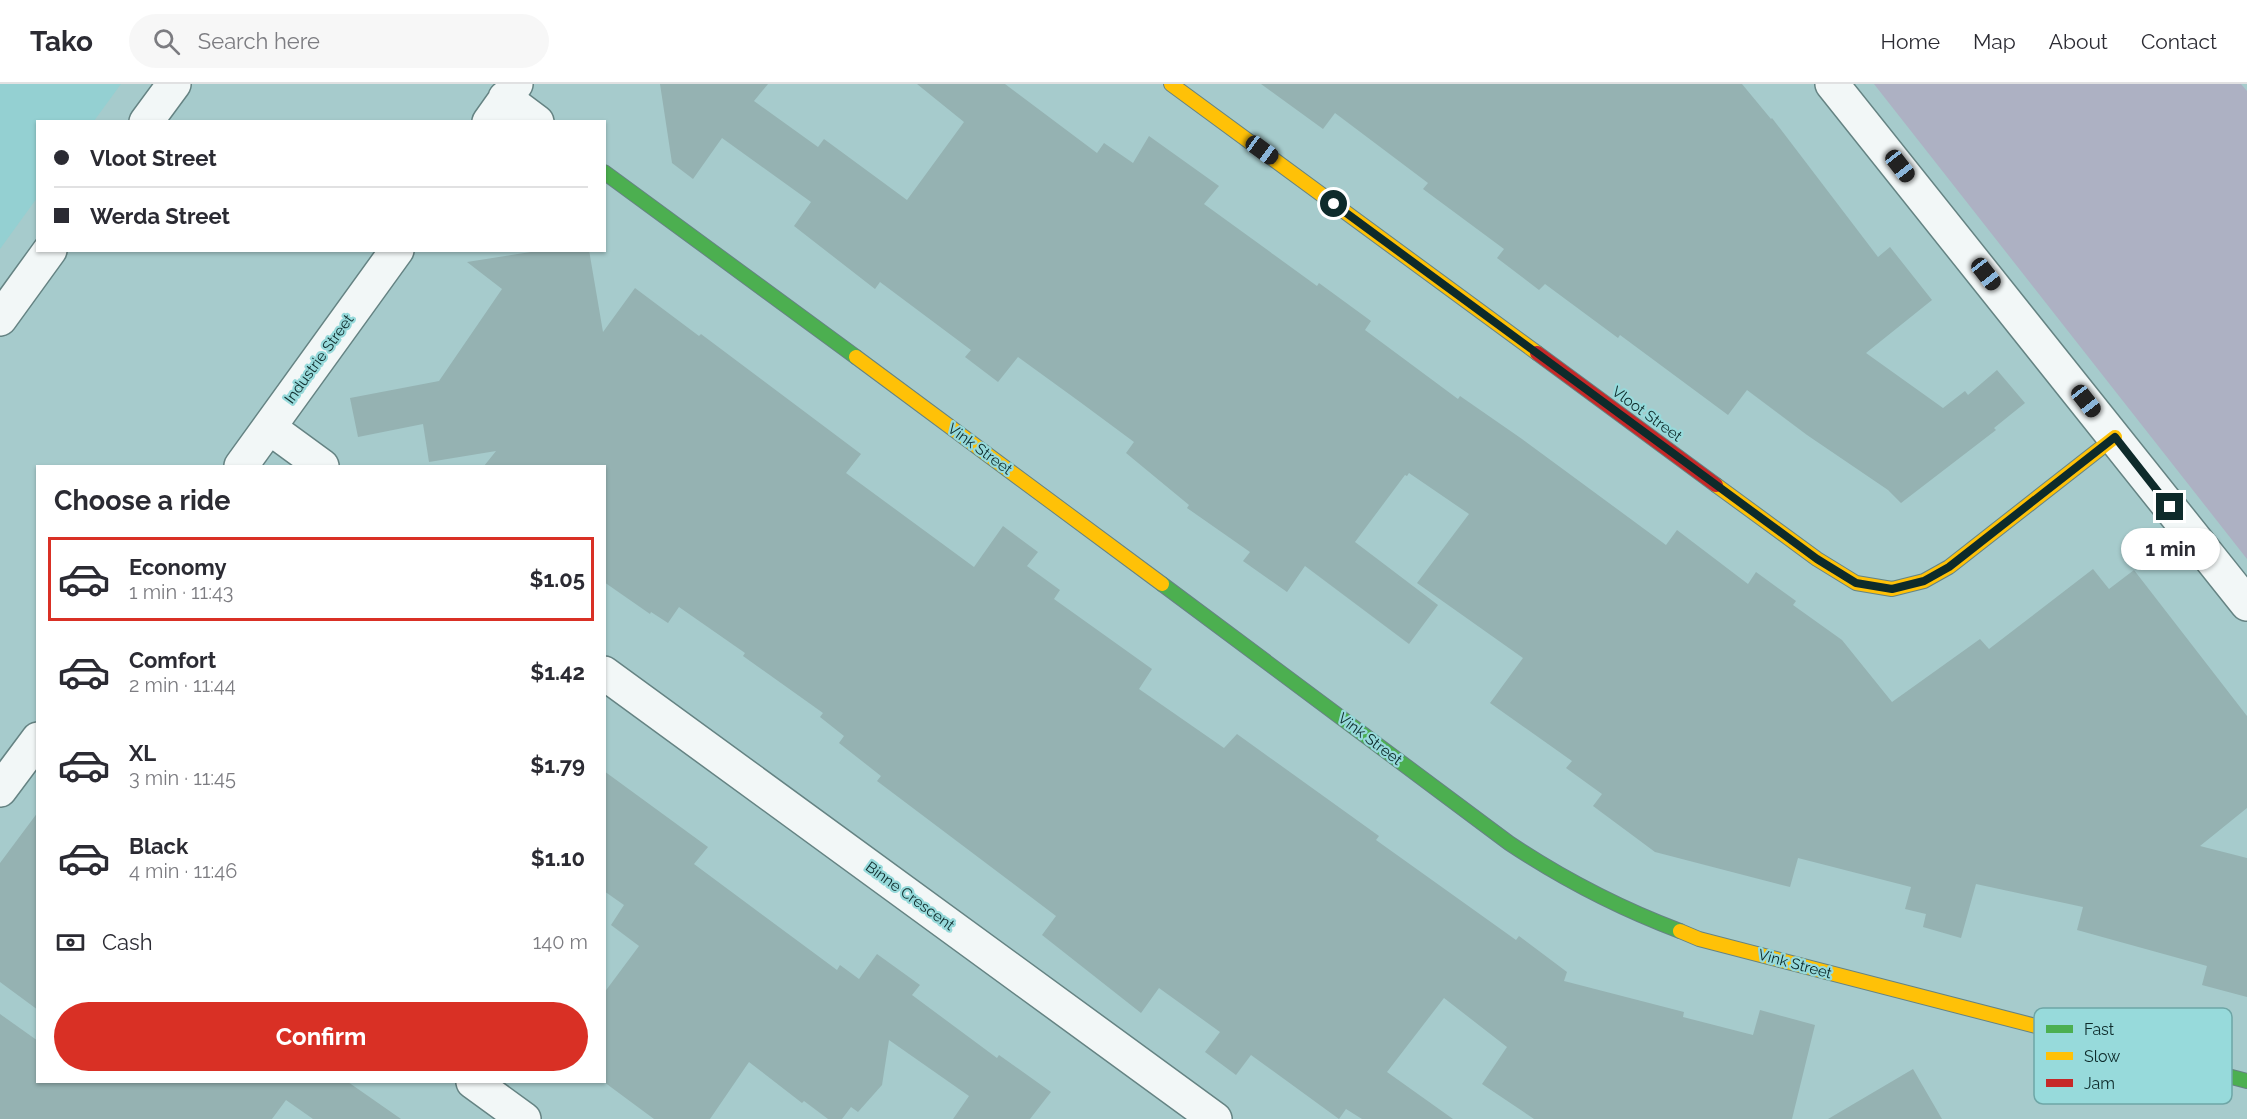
<!DOCTYPE html>
<html lang="en">
<head>
<meta charset="utf-8">
<style>
	:root { --surface:#fff; --page:#f7f7f7; --text:#2b2b33; --muted:#7c7c81; --line:#e1e1e2; --accent:#d93025 }
	body { margin:0; font-family:Raleway,sans-serif; background:var(--page); color:var(--text); height:100vh; display:flex; flex-direction:column; font-size:22px; white-space:nowrap }
	* { box-sizing:border-box; margin:0 }
	p { font-size:20px; color:var(--muted) }
	.icon { flex:none; width:33px; height:33px; fill:none; stroke:currentColor; stroke-width:2; stroke-linecap:round; stroke-linejoin:round }
	.map { position:relative; flex:1; overflow:hidden }
	.sheet { position:absolute; left:36px; top:381px; width:570px; height:618px; display:flex; flex-direction:column; background:var(--surface); border-radius:0px; box-shadow:0 2px 4px #0004 }
	.sheet>* { flex:none }
	.hud { position:absolute; left:36px; top:36px; width:570px; height:132px; border-radius:0px; box-shadow:0 2px 4px #0004; display:grid; align-content:center; height:132px; padding:0 18px; background:var(--surface) }
	.end { position:absolute; width:27px; height:27px; margin:-14px; border:8px solid #0e2b2b; background:#fff; box-shadow:0 0 0 3px #fff }
	.from { border-radius:50% }
	.bubble { position:absolute; height:42px; border-radius:21px; background:var(--surface); box-shadow:0 2px 4px #0004; font-size:20px; font-weight:700; line-height:42px; text-align:center }
	.car { position:absolute; width:18px; height:36px; margin:-18px -9px; border-radius:8px; box-shadow:0 0 4px 2px #0007; background:linear-gradient(#222 24%,#8ab4d8 0 40%,#222 0 76%,#8ab4d8 0 86%,#222 0) }
	.hud b { display:flex; align-items:center; gap:21px; height:57px; font-size:22px }
	.hud b+b { border-top:2px solid var(--line) }
	.hud i { width:15px; height:15px; background:var(--text) }
	ul { padding:0; list-style:none }
	li { display:flex; align-items:center; gap:18px; height:84px; margin:0 12px 9px; padding:0 6px; border:3px solid transparent; border-radius:0px }
	li div { flex:1 }
	li b { display:block; font-size:22px }
	li em { font-style:normal; font-weight:700 }
	li.selected { border-color:var(--accent) }
	li>.icon { width:54px; height:54px; stroke-width:1.5 }
	h2 { padding:0 18px; font-size:27px; line-height:72px }
	.pay { display:flex; align-items:center; gap:15px; height:66px; padding:0 18px; font-size:22px }
	.pay p { margin-inline-start:auto }
	.button { display:flex; gap:12px; margin-top:auto; padding:12px 18px }
	.button a { flex:1; height:69px; border-radius:36px; background:var(--accent); color:#fff; font-size:24px; font-weight:700; line-height:69px; text-align:center }
	header { display:flex; align-items:center; gap:36px; box-sizing:border-box; height:84px; padding:0 30px; background:var(--surface); border-bottom:2px solid var(--line) }
	header strong { font-size:28px }
	nav { display:flex; gap:33px; margin-inline-start:auto; font-size:21px }
	.search { width:420px; height:54px; background:var(--page); display:flex; align-items:center; gap:15px; box-sizing:border-box; padding:0 21px; border-radius:33px; color:var(--muted); font-size:22px }
	.map>svg:first-child { display:block }
	.built { fill:#94d0d2 }
	.green { fill:#adb1c3 }
	.building { fill:#95b2b2 }
	.lines { fill:none; stroke-linecap:round; stroke-linejoin:round }
	.street-casing { stroke:#658383; stroke-width:36 }
	.fast-casing { stroke:#658383; stroke-width:16 }
	.slow-casing { stroke:#658383; stroke-width:16 }
	.jam-casing { stroke:#658383; stroke-width:16 }
	.street { stroke:#f2f7f7; stroke-width:33 }
	.fast { stroke:#4caf50; stroke-width:14 }
	.slow { stroke:#ffc107; stroke-width:14 }
	.jam { stroke:#c62828; stroke-width:14 }
	.route { stroke:#0e2b2b; stroke-width:8 }
	.labels { text-anchor:middle; dominant-baseline:central; stroke-width:4.5; stroke-linejoin:round; paint-order:stroke }
	.street-label { font-size:15px; fill:#0e2b2b; stroke:#97dadb }
	.key { fill:#97dadb; stroke:#6ea6a6; stroke-width:1.5 }
	.key-label { font-size:16px; fill:#0e2b2b }
</style>
</head>
<body>
<header>
<strong>Tako</strong>
<div class="search"><svg class="icon" aria-label="search" viewBox="0 0 24 24"><circle cx="10" cy="10" r="6"/><path d="M15 15l6 6"/></svg>Search here</div>
<nav><a>Home</a><a>Map</a><a>About</a><a>Contact</a></nav>
</header>
<div class="map">
<svg width="2247" height="1035" viewBox="0 0 2247 1035">
	<rect width="100%" height="100%" fill="#a6cbcc"/>
	<path class="built" d="M0,0H121L94,37L38,38L37,114L0,165Z"/>
	<path class="green" d="M1874,0H2241L2247,7V475Z"/>
	<path class="building" d="M660,0H768L754,17L818,63L824,55L907,116L964,38L917,0H1005L1097,69L1104,59L1133,79L1149,52L1219,102L1204,120L1317,202L1319,199L1371,237L1365,246L1458,315L1460,312L1522,355L1666,461L1677,446L1748,500L1756,488L1796,517L1793,521L1842,556L1892,618L1980,555L1989,565L2093,485L2109,505L2134,486L2247,632V724L2200,762L2247,774V913L2202,901L2207,882L2077,846L2083,823L1976,800L1961,854L1923,843L1926,830L1905,825L1911,803L1798,774L1790,803L1655,768L1593,722L1602,710L1566,684L1572,677L1490,619L1523,574L1417,499L1469,430L1409,389L1407,392L1405,391L1355,458L1438,521L1409,560L1305,482L1287,508L1243,477L1250,468L1187,424L1189,421L1126,369L1134,358L1080,318L1018,273L998,298L965,273L971,266L880,198L875,205L794,142L811,118L722,54L693,95L672,79Z
		M1261,0H1742L1771,35L1772,34L1878,173L1890,163L1932,216L1866,269L1943,324L1965,307L1968,311L1997,286L2025,319L1994,344L1996,346L1901,419L1888,406L1807,351L1747,306L1728,331L1620,251L1618,254L1545,200L1539,206L1497,174L1504,165L1423,105L1428,99L1335,29L1323,45Z
		M544,166H589L603,248L635,204L699,252L701,250L861,370L846,389L974,483L1003,442L1038,468L1027,482L1060,506L1054,515L1152,585L1139,605L1224,664L1237,650L1379,752L1376,756L1516,856L1519,852L1567,888L1564,897L1684,928L1683,933L1753,951L1760,926L1815,941L1792,1035H1534L1482,1000L1507,963L1444,914L1387,988L1453,1035H1362L1346,1025L1339,1035L1251,971L1236,991L1205,968L1220,948L1159,904L1141,929L1042,851L1056,832L877,697L881,692L839,659L844,652L820,633L823,629L743,572L745,569L679,523L668,539L651,528L650,530L604,498V382H484L496,367L429,378L423,340L358,353L350,314L439,297L502,205L467,178Z
		M604,687L708,763L694,780L837,886L840,881L859,895L877,870L920,901L912,911L997,974L999,971L1051,1008L1030,1035H953L969,1012L889,956L882,1001L858,1028L851,1023L842,1035H828L804,1017L802,1019L749,978L710,1035H654L604,998V909L639,862L611,841L624,821L604,807Z
		M38,728V926L0,898V779Z
		M0,930L38,957V998H348L401,1035H313L286,1016L272,1035H0Z
		M1913,985L1942,1035H1828Z"/>
	<g class="lines">
		<g class="street-casing">
			<path id="street" d="M1832,0L2247,520
				M505,14L537,38
				M146,38L174,0
				M489,38L516,0
				M0,235L50,166
				M270,344L322,382
				M241,382L397,166
				M604,589L1215,1035
				M0,706L38,655
				M473,998L524,1035"/>
		</g>
		<g class="fast-casing">
			<path id="fast" d="M604,88L856,273
				M1162,500L1509,759C1563,795 1619,824 1680,847
				M2109,961L2247,997"/>
		</g>
		<g class="slow-casing">
			<path id="slow" d="M1171,0L1537,269
				M856,273L1162,500
				M1716,401L1817,475L1856,499L1892,505L1924,497L1949,483L2115,353
				M1680,847L1699,855L2109,961"/>
		</g>
		<g class="jam-casing">
			<path id="jam" d="M1537,269L1716,401"/>
		</g>
		<use href="#street" class="street"/>
		<use href="#fast" class="fast"/>
		<use href="#slow" class="slow"/>
		<use href="#jam" class="jam"/>
	</g>
	<g class="lines">
		<path class="route" d="M1334,120L1817,475L1856,499L1892,505L1924,497L1949,483L2115,353L2170,423"/>
	</g>
	<g class="labels">
		<g class="street-label">
			<text transform="translate(319 275) rotate(-54)">Industrie Street</text>
			<text transform="translate(1647 330) rotate(36)">Vloot Street</text>
			<text transform="translate(980 365) rotate(36)">Vink Street</text>
			<text transform="translate(1370 655) rotate(37)">Vink Street</text>
			<text transform="translate(910 812) rotate(36)">Binne Crescent</text>
			<text transform="translate(1795 880) rotate(15)">Vink Street</text>
		</g>
	</g>
	<rect x="2034" y="924" width="198" height="96" rx="9" class="key"/>
	<rect x="2046" y="941" width="27" height="8" fill="#4caf50"/>
	<rect x="2046" y="968" width="27" height="8" fill="#ffc107"/>
	<rect x="2046" y="995" width="27" height="8" fill="#c62828"/>
	<g class="key-label">
		<text x="2084" y="951">Fast</text>
		<text x="2084" y="978">Slow</text>
		<text x="2084" y="1005">Jam</text>
	</g>
</svg>
<i class="end from" style="left:1334px;top:120px"></i>
<i class="end" style="left:2170px;top:423px"></i>
<div class="bubble" style="left:2121px;top:444px;width:99px">1 min</div>
<i class="car" style="left:1262px;top:66px;rotate:126deg"></i>
<i class="car" style="left:1900px;top:82px;rotate:142deg"></i>
<i class="car" style="left:1986px;top:190px;rotate:142deg"></i>
<i class="car" style="left:2086px;top:317px;rotate:142deg"></i>
<div class="hud">
<b><i class="from"></i>Vloot Street</b>
<b><i></i>Werda Street</b>
</div>
<section class="sheet">
<h2>Choose a ride</h2>
<ul>
<li class="selected"><svg class="icon" aria-label="car" viewBox="0 0 24 24"><path d="M5 17H2v-5l4-1 3-4h7l3 4 3 1v5h-3M9 17h6M6 11h13"/><circle cx="7" cy="17" r="2"/><circle cx="17" cy="17" r="2"/></svg><div><b>Economy</b><p>1 min · 11:43</p></div><em>$1.05</em></li>
<li><svg class="icon" aria-label="car" viewBox="0 0 24 24"><path d="M5 17H2v-5l4-1 3-4h7l3 4 3 1v5h-3M9 17h6M6 11h13"/><circle cx="7" cy="17" r="2"/><circle cx="17" cy="17" r="2"/></svg><div><b>Comfort</b><p>2 min · 11:44</p></div><em>$1.42</em></li>
<li><svg class="icon" aria-label="car" viewBox="0 0 24 24"><path d="M5 17H2v-5l4-1 3-4h7l3 4 3 1v5h-3M9 17h6M6 11h13"/><circle cx="7" cy="17" r="2"/><circle cx="17" cy="17" r="2"/></svg><div><b>XL</b><p>3 min · 11:45</p></div><em>$1.79</em></li>
<li><svg class="icon" aria-label="car" viewBox="0 0 24 24"><path d="M5 17H2v-5l4-1 3-4h7l3 4 3 1v5h-3M9 17h6M6 11h13"/><circle cx="7" cy="17" r="2"/><circle cx="17" cy="17" r="2"/></svg><div><b>Black</b><p>4 min · 11:46</p></div><em>$1.10</em></li>
</ul>
<div class="pay"><svg class="icon" aria-label="cash" viewBox="0 0 24 24"><path d="M3 7h18v10H3z"/><circle cx="12" cy="12" r="2"/></svg>Cash<p>140 m</p></div>
<div class="button"><a>Confirm</a></div>
</section>
</div>
</body>
</html>
